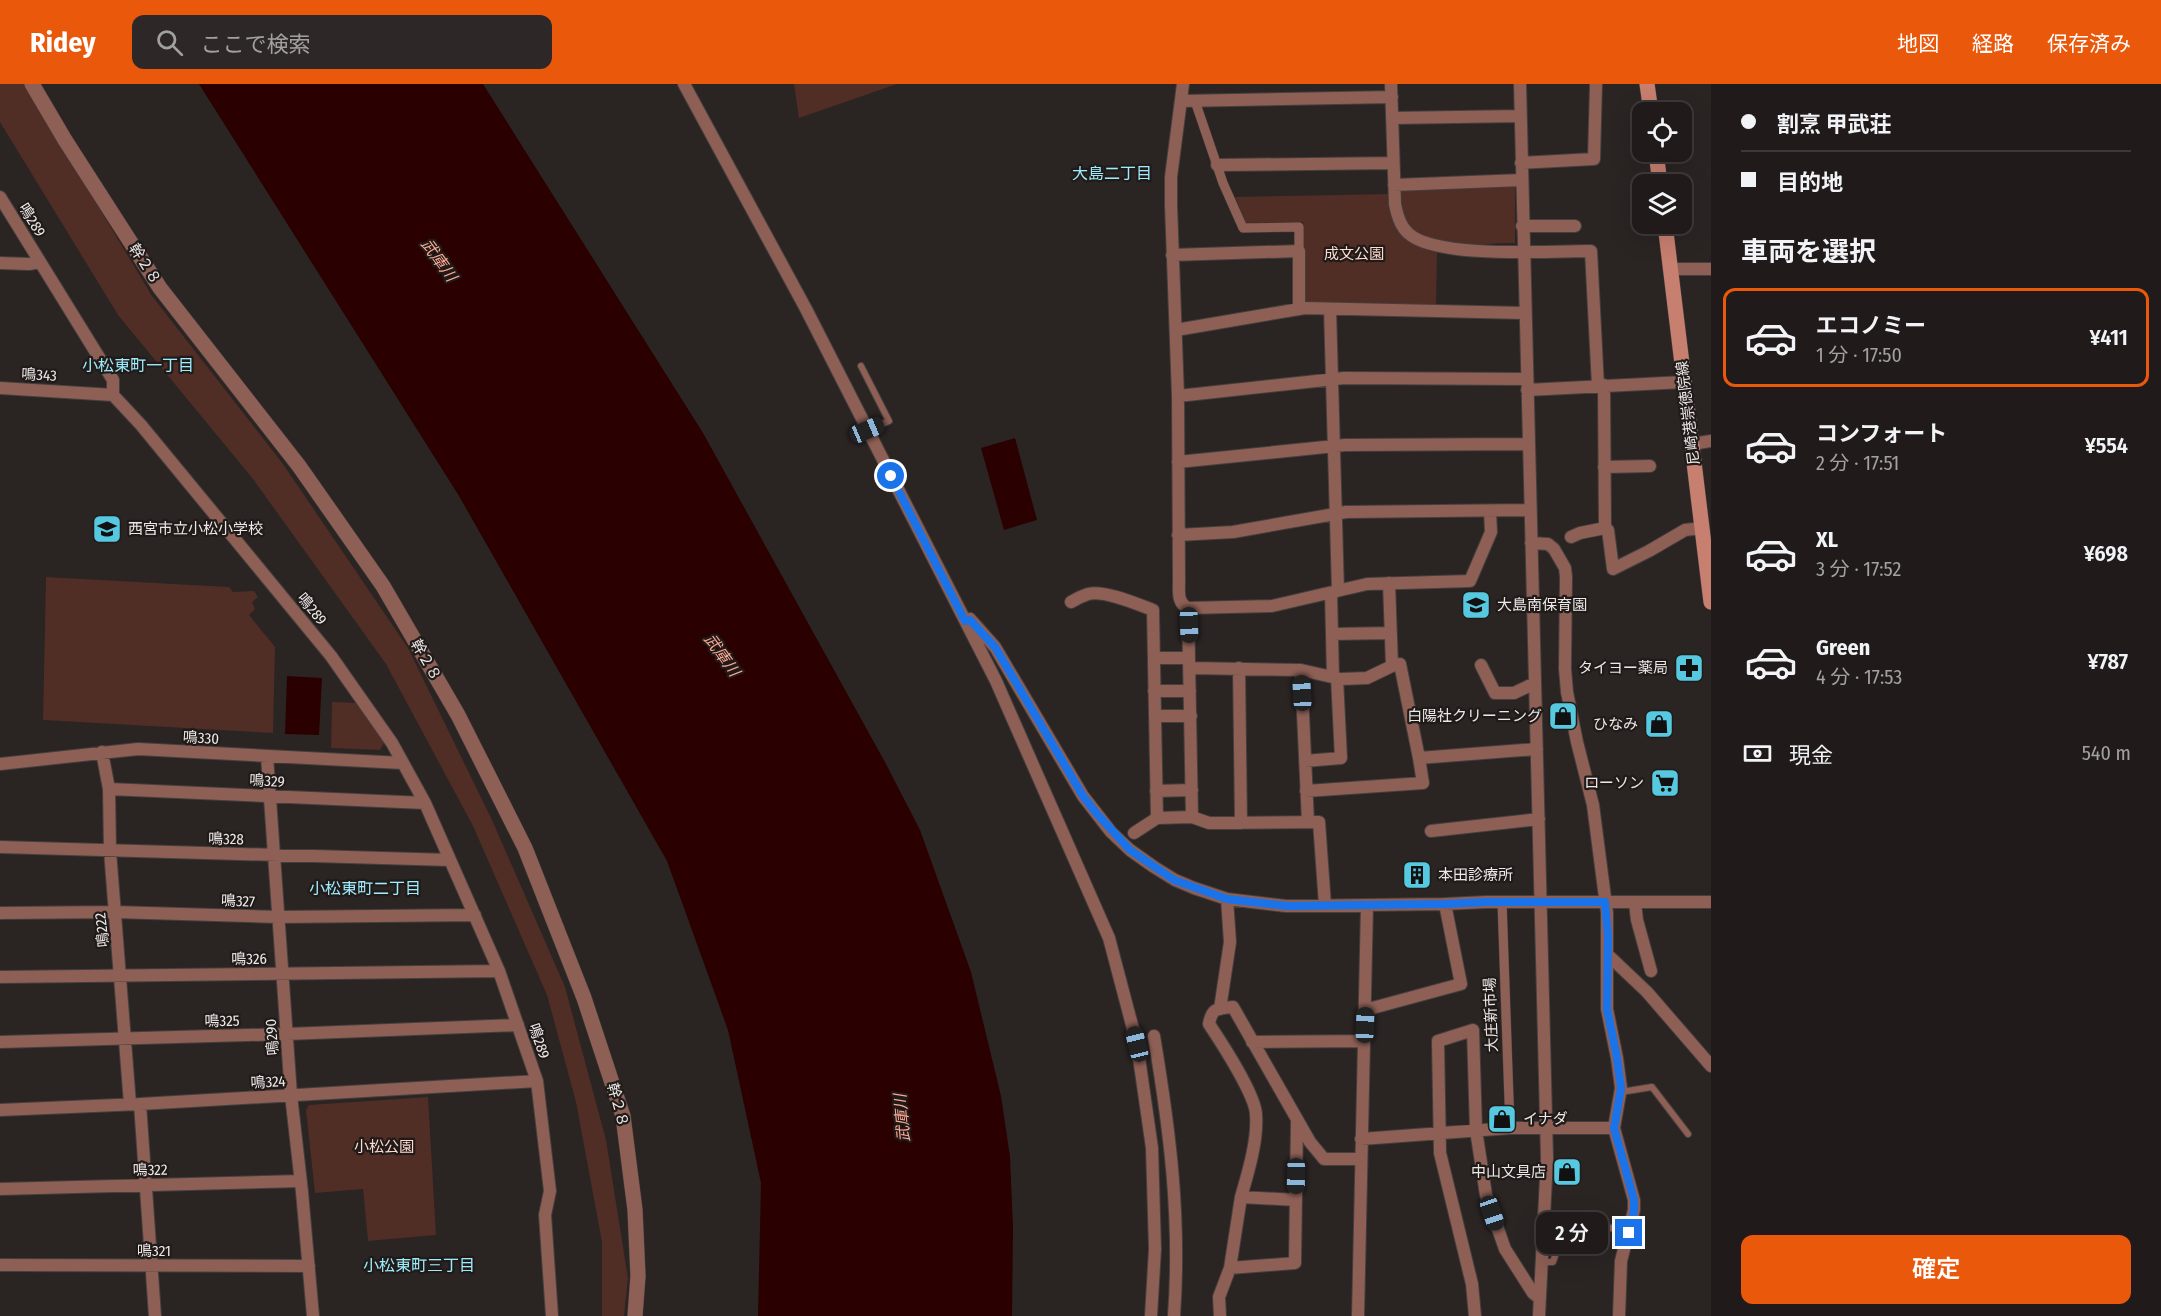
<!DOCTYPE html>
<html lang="ja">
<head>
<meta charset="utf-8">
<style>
	:root { --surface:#201b1a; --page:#2d2827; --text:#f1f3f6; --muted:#a2a1a2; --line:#3d3939; --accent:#ea580c }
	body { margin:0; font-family:"Fira Sans Condensed","Noto Sans JP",sans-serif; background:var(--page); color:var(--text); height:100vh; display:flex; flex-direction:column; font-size:22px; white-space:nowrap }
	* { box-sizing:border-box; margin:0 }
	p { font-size:20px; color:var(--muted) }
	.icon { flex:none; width:33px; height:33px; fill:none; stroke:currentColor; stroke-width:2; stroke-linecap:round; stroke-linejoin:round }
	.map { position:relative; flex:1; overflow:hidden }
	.drawer { display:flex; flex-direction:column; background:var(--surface); width:450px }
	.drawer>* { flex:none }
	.guide { display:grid; align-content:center; height:132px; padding:0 30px; background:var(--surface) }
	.buttons { position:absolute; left:1632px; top:18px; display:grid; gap:12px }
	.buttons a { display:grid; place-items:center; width:60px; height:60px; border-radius:12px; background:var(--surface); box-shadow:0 6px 24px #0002,0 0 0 2px var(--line); font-size:30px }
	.end { position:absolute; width:27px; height:27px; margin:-14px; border:8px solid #1a73e8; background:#fff; box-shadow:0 0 0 3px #fff }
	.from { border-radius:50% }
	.bubble { position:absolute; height:42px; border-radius:12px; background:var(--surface); box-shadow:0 6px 24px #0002,0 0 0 2px var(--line); font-size:20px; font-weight:600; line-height:42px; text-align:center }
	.car { position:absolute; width:18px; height:36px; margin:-18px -9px; border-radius:8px; box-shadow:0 0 4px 2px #0007; background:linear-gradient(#222 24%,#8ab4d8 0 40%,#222 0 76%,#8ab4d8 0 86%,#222 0) }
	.guide b { display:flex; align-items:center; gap:21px; height:57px; font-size:22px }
	.guide b+b { border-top:2px solid var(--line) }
	.guide i { width:15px; height:15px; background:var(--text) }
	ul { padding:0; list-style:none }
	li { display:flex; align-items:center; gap:18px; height:99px; margin:0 12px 9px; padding:0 18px; border:3px solid transparent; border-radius:12px }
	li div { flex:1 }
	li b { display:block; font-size:22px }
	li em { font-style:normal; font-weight:600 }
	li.selected { border-color:var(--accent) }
	li>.icon { width:54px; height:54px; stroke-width:1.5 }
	h2 { padding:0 30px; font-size:27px; line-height:72px }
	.pay { display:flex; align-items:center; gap:15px; height:66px; padding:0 30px; font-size:22px }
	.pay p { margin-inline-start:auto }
	.button { display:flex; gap:12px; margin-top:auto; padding:12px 30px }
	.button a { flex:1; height:69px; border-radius:12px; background:var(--accent); color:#fff; font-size:24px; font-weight:600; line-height:69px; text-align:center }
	header { display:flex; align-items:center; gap:36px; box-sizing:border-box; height:84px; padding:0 30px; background:var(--accent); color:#fff }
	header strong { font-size:28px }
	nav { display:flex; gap:33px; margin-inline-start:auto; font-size:21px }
	.search { width:420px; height:54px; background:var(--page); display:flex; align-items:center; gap:15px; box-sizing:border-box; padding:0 21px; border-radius:12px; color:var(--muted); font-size:22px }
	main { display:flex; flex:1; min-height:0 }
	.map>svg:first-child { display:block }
	.green { fill:#502d25 }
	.water { fill:#2a0000 }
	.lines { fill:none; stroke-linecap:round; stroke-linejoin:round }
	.service-casing { stroke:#453f3e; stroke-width:8 }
	.pedestrian-casing { stroke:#453f3e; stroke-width:10 }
	.minor-casing { stroke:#453f3e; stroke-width:14 }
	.tertiary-casing { stroke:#453f3e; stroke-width:16 }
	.secondary-casing { stroke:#453f3e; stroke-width:16 }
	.service { stroke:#8d5f55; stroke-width:6 }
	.pedestrian { stroke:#8d5f55; stroke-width:9 }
	.minor { stroke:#8d5f55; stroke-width:12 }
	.tertiary { stroke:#8d5f55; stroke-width:15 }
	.secondary { stroke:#c77f6f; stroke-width:15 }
	.route { stroke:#1a73e8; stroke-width:8 }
	.labels { text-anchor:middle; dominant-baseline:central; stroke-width:4.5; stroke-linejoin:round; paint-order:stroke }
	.street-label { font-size:15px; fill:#ece8e7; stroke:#201b19 }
	.park-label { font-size:15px; fill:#fed9d0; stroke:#201b19 }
	.poi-label { font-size:15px; fill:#ece8e7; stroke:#201b19; text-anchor:end }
	.neighbourhood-label { font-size:16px; fill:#9eecfd; stroke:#201b19 }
	.water-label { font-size:16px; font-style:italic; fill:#ffa894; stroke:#201b19 }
</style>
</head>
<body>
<header>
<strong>Ridey</strong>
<div class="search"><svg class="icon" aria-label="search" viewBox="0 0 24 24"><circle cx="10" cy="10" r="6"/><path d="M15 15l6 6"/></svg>ここで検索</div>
<nav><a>地図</a><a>経路</a><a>保存済み</a></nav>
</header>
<main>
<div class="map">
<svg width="1711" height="1232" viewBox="0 0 1711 1232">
	<rect width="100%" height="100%" fill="#2a2423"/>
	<path class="green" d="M0,0H25L152,212L283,380L408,564L492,736L565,903L606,1056L628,1194L624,1232H602V1158L576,1018L547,911L473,742L386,580L253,395L118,231L0,38Z
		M794,0H897L799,34Z
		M1512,102L1515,103V159C1482,159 1425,168 1404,135C1400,128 1401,116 1401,108L1406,105Z
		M1389,110C1391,143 1404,160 1437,169L1436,222L1305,219L1303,138L1246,139L1235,113Z
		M46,493L229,503L233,508L254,507L258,513L252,518L255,525L249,531L275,563L273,649L43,636Z
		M332,618L358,619L384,659L380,666L331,664Z
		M428,1013L436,1151L368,1157L363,1105L315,1109L306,1026L309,1021Z"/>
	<path class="water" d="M199,0H483L703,349L886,680L920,746L971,888L1001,1012L1010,1073L1013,1143L1012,1232H758L761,1099L728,946L667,777L459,412Z
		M1015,354L1037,436L1004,446L981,364Z
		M287,592L322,594L319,651L285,650Z"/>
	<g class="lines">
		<g class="service-casing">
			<path id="service" d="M861,282L889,337L868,346
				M1621,1008L1652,1003L1688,1050
				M1541,1178H1553L1567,1137L1574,1135L1628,1148"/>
		</g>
		<g class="pedestrian-casing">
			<path id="pedestrian" d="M1195,17L1223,99L1243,144L1299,143V167
				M1502,818L1510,1044"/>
		</g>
		<g class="minor-casing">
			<path id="minor" d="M684,0L806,225L996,597L1109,854L1137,960L1152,1064L1155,1165L1151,1232
				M1183,0L1171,93V121L1178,312L1179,497C1179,508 1177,519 1188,524L1272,522L1367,500L1470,497L1491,448L1490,427
				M1391,0L1395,120C1397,131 1400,142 1408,149C1435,175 1551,167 1591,167L1598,302
				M1520,0L1547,1074L1539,1232
				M1181,17L1392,13
				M1392,34L1520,32
				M1521,79L1594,75L1596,0
				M1217,81L1393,79
				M1394,101L1522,96
				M0,113L113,296V311L141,341L331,572L392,659L425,719L499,887L537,997L550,1107L545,1131L552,1232
				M1522,142H1575
				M1172,171L1299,167V225
				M0,179L29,180L40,178
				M1671,185H1711
				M1330,225L1338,507
				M1176,246L1305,224L1524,229
				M1604,301L1605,444
				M0,304L113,311
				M1527,306L1684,298
				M1178,312L1344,294L1526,295
				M1692,360L1711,357
				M1178,378L1345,361L1528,360
				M1604,383L1650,382
				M1178,451L1233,448L1346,428L1530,426
				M1571,453L1580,449L1605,444L1608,446L1613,485L1649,467L1685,446L1702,444
				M1531,459L1548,460L1554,465L1565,484L1566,493L1565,585L1567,608L1577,658L1593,721L1607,829V925L1617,974L1621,1004L1614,1044L1634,1116V1126L1621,1177L1619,1232
				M1389,499L1392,582
				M1331,509L1333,593
				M1071,518C1076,515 1082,512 1088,510C1105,506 1137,520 1153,526L1157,734L1192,733L1209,739L1319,738L1325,821
				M1188,524L1192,733
				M968,536L970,535L995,563L1083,712L1111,748L1130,766L1154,783L1175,796L1194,804L1227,815L1286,822L1445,820L1486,818H1711
				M1332,550L1390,549
				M1154,574H1189
				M1481,581L1495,609H1514L1535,599
				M1190,584L1301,586L1341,595L1367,594L1392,582L1400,580L1419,674L1537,665
				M1239,584L1241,739
				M1301,586L1308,738
				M1154,607H1190
				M1155,632H1191
				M102,668L109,705L110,767L130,1020
				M267,672L291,1011L302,1108L313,1232
				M1305,677L1341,674L1337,594
				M0,680L138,665L402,679
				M109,705L425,719
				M1156,707L1192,706
				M1306,707L1423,699L1419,674
				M1431,747L1539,735
				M1134,749L1157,734
				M0,763L450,776
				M1635,819L1637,836L1651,887
				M0,829L115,828L278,833L475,831
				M1608,871L1647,908L1711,982
				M0,893L499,887
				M1220,925L1230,858L1227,815
				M1365,926L1461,900L1445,820
				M1154,952C1170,1048 1181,1134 1174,1232
				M0,958L287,950L518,941
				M1252,958L1364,957
				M140,1020L155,1232
				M0,1026L140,1020L537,997
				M1361,1055L1510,1044H1614
				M0,1105L301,1097
				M1296,1116L1241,1113C1248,1089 1258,1056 1256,1031C1256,1012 1221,958 1209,940C1212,923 1218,925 1233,923L1310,1058L1324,1075H1361
				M0,1181L309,1182
				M1230,1184L1295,1179L1297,1036
				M1220,1232L1219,1213L1230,1184L1241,1113
				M1358,1232L1367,821
				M1475,1232L1472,1200L1440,1069L1438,957L1473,946L1476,1046L1486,1111L1505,1165L1533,1209L1539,1214"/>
		</g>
		<g class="tertiary-casing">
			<path id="tertiary" d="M32,0L65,56L160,204L299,382L383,502L458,631L525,764L584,914L623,1032L635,1126L638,1192L635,1232"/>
		</g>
		<g class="secondary-casing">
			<path id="secondary" d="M1647,0L1651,28
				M1656,68L1660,100
				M1665,140L1711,518"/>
		</g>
		<use href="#service" class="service"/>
		<use href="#pedestrian" class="pedestrian"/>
		<use href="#minor" class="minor"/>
		<use href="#tertiary" class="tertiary"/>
		<use href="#secondary" class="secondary"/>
	</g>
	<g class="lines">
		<path class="route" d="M891,392L965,537L970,536L995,563L1083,712L1097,730L1130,766L1174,796L1227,815L1287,822L1445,820L1486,818H1605L1608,852L1607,925L1617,974L1621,1004L1614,1044L1634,1116V1126L1629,1149"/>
	</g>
	<defs>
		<g id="school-square" transform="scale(1.5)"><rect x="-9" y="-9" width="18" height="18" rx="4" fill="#56c9e1" stroke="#201b19"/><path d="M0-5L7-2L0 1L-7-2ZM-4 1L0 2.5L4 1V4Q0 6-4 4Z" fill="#111"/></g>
		<g id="pharmacy-square" transform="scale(1.5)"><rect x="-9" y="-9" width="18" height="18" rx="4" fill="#56c9e1" stroke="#201b19"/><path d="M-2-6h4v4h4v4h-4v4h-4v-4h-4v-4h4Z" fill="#111"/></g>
		<g id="shop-square" transform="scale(1.5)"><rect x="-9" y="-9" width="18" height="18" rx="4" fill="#56c9e1" stroke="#201b19"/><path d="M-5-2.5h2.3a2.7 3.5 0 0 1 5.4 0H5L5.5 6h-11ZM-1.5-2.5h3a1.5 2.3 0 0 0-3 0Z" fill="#111"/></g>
		<g id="supermarket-square" transform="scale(1.5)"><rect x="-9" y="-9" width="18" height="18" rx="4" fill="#56c9e1" stroke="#201b19"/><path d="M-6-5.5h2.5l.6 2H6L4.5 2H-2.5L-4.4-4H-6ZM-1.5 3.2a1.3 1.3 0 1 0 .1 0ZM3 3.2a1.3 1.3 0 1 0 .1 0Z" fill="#111"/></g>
		<g id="building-square" transform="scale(1.5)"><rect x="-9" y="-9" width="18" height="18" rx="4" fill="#56c9e1" stroke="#201b19"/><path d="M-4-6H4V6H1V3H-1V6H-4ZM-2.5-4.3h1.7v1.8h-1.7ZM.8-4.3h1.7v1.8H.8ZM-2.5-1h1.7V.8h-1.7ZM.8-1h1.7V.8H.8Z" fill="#111"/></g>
	</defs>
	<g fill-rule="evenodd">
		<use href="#school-square" x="107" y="445"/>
		<use href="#school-square" x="1476" y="521"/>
		<use href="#pharmacy-square" x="1689" y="584"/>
		<use href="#shop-square" x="1563" y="632"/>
		<use href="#shop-square" x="1659" y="640"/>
		<use href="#supermarket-square" x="1665" y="699"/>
		<use href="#building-square" x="1417" y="791"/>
		<use href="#shop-square" x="1502" y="1035"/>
		<use href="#shop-square" x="1567" y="1088"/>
	</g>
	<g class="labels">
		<g class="street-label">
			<text transform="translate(32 136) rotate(58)">鳴289</text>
			<text transform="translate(145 180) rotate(57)">幹２８</text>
			<text transform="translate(39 291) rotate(3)">鳴343</text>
			<text transform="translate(1688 329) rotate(-97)">尼崎港崇徳院線</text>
			<text transform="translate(312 525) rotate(50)">鳴289</text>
			<text transform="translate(426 576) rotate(60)">幹２８</text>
			<text transform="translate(201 654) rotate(3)">鳴330</text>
			<text transform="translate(267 697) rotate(3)">鳴329</text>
			<text transform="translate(226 755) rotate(1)">鳴328</text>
			<text transform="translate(238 817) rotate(2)">鳴327</text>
			<text transform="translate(102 846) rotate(-96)">鳴222</text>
			<text transform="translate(249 875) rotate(-1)">鳴326</text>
			<text transform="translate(1491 931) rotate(-92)">大庄新市場</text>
			<text transform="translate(222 937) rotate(-1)">鳴325</text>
			<text transform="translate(272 953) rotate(-94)">鳴290</text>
			<text transform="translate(539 957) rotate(71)">鳴289</text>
			<text transform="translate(268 998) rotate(-3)">鳴324</text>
			<text transform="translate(618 1021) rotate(75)">幹２８</text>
			<text transform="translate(150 1086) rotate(-1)">鳴322</text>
			<text x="154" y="1167">鳴321</text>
		</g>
		<g class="park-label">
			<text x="1354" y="170">成文公園</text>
			<text x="384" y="1063">小松公園</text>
		</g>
		<g class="poi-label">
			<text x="128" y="445" text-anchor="start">西宮市立小松小学校</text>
			<text x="1497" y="521" text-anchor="start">大島南保育園</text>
			<text x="1668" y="584">タイヨー薬局</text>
			<text x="1542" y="632">白陽社クリーニング</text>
			<text x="1638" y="640">ひなみ</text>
			<text x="1644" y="699">ローソン</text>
			<text x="1438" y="791" text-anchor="start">本田診療所</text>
			<text x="1523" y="1035" text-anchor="start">イナダ</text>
			<text x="1546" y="1088">中山文具店</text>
		</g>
		<g class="neighbourhood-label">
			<text x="1112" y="89">大島二丁目</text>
			<text x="138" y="281">小松東町一丁目</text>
			<text x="365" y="804">小松東町二丁目</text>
			<text x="419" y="1181">小松東町三丁目</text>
		</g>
		<g class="water-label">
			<text transform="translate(439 176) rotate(54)">武庫川</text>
			<text transform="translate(722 571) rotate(54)">武庫川</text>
			<text transform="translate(902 1034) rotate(-95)">武庫川</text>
		</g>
	</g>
</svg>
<div class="buttons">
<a><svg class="icon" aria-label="locate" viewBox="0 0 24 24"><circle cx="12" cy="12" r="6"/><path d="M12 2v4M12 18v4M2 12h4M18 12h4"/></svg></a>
<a><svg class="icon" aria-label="layers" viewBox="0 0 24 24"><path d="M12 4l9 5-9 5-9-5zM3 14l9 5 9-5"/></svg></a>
</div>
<i class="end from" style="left:891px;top:392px"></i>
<i class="end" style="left:1629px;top:1149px"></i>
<div class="bubble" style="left:1536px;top:1128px;width:72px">2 分</div>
<i class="car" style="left:867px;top:346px;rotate:67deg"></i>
<i class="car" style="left:1189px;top:541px;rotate:178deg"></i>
<i class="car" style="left:1302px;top:609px;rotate:357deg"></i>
<i class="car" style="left:1365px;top:941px;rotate:2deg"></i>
<i class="car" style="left:1137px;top:960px;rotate:346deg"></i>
<i class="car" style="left:1296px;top:1092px;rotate:181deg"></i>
<i class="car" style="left:1492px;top:1129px;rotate:161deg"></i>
</div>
<section class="drawer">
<div class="guide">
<b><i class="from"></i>割烹 甲武荘</b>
<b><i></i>目的地</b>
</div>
<h2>車両を選択</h2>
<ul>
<li class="selected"><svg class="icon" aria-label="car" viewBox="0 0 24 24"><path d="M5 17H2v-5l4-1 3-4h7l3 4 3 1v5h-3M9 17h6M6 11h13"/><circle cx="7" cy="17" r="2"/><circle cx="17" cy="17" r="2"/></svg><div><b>エコノミー</b><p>1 分 · 17:50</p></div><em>¥411</em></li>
<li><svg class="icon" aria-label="car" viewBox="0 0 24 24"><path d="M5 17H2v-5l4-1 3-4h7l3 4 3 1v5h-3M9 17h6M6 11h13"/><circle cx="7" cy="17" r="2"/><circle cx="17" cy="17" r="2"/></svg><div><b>コンフォート</b><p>2 分 · 17:51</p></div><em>¥554</em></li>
<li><svg class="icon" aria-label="car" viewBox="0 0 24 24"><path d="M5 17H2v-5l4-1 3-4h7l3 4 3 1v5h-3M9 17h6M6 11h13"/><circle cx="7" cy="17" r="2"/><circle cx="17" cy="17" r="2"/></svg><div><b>XL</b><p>3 分 · 17:52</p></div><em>¥698</em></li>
<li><svg class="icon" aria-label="car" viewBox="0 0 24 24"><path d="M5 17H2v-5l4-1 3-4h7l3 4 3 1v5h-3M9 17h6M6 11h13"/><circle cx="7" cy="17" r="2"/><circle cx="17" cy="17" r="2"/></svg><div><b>Green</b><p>4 分 · 17:53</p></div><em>¥787</em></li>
</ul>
<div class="pay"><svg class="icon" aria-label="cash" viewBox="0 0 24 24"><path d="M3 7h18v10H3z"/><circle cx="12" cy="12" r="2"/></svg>現金<p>540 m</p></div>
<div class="button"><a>確定</a></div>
</section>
</main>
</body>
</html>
